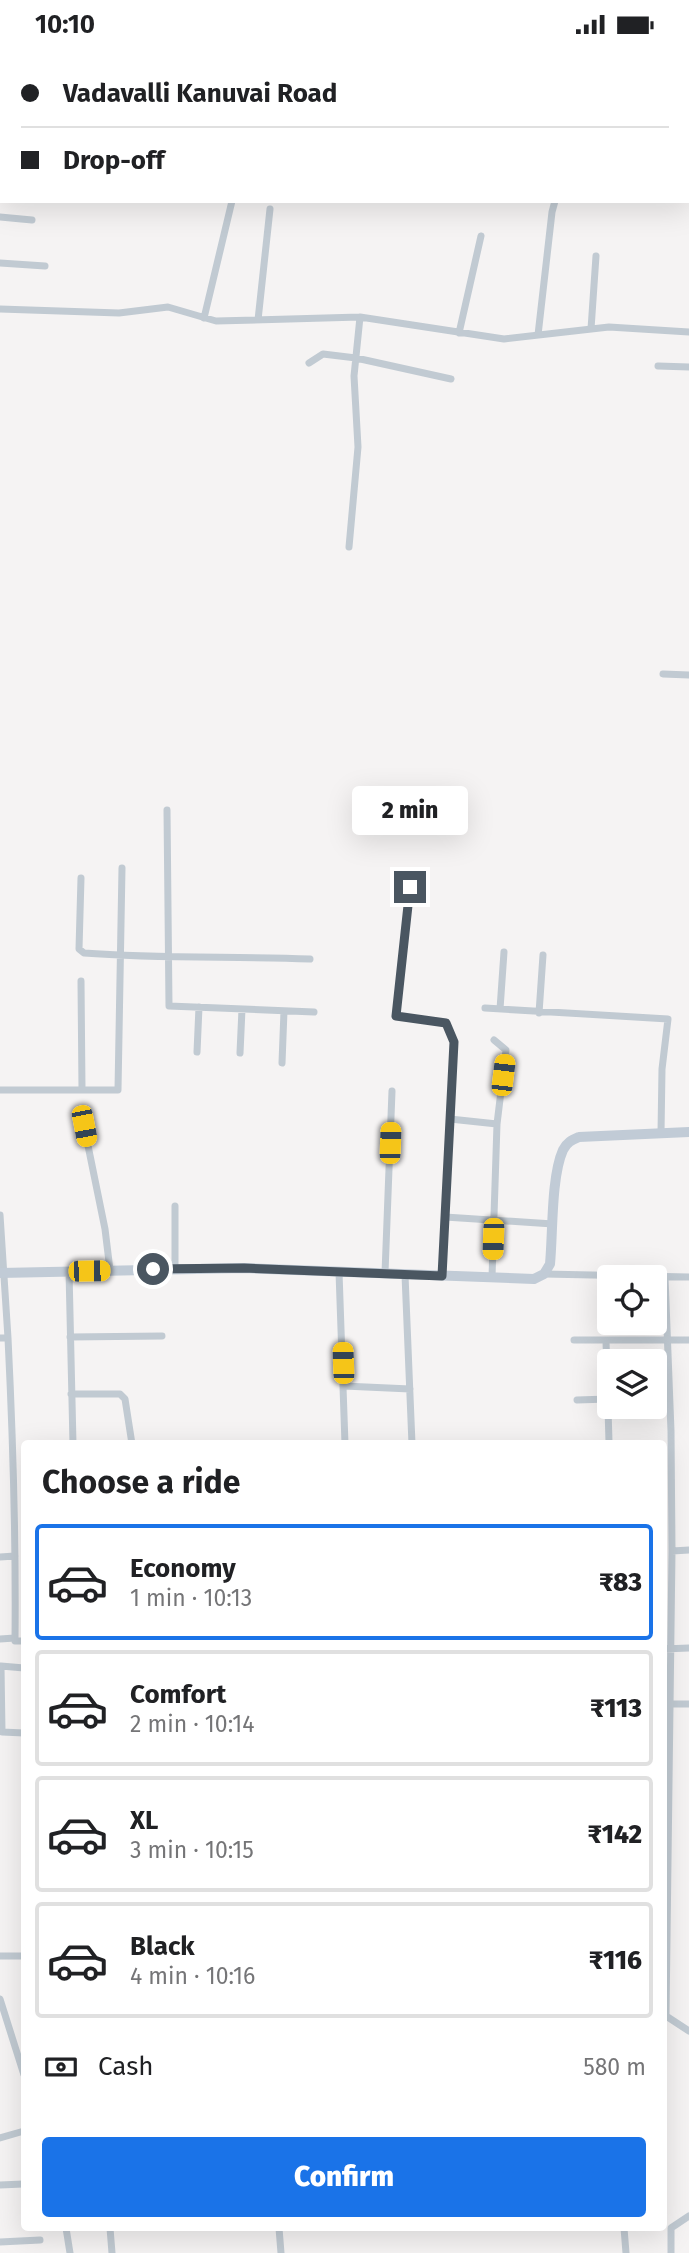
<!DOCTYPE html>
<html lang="en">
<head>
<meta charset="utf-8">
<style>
	:root { --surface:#fff; --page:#f2f2f2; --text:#202124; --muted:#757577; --line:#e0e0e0; --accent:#1a73e8 }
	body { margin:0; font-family:"Fira Sans",sans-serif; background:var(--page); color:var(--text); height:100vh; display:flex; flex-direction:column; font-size:26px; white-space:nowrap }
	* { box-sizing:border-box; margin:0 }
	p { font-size:23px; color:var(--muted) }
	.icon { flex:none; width:38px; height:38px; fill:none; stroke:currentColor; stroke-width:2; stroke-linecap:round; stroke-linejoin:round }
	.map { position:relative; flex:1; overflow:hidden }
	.sheet { position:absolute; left:21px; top:1391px; width:646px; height:791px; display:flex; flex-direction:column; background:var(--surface); border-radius:7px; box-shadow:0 7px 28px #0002 }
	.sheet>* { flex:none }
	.hud { position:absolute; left:0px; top:0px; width:690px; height:154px; box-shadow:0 7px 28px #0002; display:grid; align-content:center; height:154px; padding:0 21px; background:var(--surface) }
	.fabs { position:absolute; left:597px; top:1216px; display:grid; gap:14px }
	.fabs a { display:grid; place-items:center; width:70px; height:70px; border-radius:7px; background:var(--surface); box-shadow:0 7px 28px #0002; font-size:35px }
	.end { position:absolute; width:32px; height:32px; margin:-16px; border:9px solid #4a5661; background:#fff; box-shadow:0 0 0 4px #fff }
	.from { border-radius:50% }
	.bubble { position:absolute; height:49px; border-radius:7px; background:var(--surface); box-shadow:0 7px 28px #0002; font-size:23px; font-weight:800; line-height:49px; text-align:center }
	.car { position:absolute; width:21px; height:42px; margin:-21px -10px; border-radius:9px; box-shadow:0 0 5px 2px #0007; background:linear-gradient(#f5c518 24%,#345 0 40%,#f5c518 0 76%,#345 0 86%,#f5c518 0) }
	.hud b { display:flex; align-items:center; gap:24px; height:66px; font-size:26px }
	.hud b+b { border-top:2px solid var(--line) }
	.hud i { width:18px; height:18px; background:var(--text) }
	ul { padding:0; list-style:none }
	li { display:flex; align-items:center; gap:21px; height:116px; margin:0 14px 10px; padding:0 7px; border:4px solid var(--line); border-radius:7px }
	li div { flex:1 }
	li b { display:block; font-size:26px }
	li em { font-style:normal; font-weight:800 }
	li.on { border-color:var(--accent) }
	li>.icon { width:63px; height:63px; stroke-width:1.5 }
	h2 { padding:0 21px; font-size:32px; line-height:84px }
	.pay { display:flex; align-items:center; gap:18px; height:77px; padding:0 21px; font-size:26px }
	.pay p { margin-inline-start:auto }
	.primary-button { display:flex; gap:14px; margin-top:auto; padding:14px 21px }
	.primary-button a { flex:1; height:80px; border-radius:7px; background:var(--accent); color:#fff; font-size:28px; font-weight:800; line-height:80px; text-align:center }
	.status { display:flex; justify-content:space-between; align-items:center; height:49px; padding:0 35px; background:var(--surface); direction:ltr }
	.status svg { height:19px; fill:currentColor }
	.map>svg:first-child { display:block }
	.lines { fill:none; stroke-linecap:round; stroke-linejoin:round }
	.street { stroke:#c1cad2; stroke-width:7 }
	.secondary { stroke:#c1cbd6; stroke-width:10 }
	.route { stroke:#4a5661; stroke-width:9 }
</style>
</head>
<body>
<div class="status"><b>10:10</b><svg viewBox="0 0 49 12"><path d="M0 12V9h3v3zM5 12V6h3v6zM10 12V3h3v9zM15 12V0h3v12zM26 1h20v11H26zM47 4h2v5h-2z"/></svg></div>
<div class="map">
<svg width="689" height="2204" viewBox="0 0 689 2204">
	<rect width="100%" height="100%" fill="#f5f3f3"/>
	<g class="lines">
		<path class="street" d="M13,2V0
			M251,2V0
			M598,2L599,0
			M641,2V0
			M685,2V0
			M688,34H689
			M688,65H689
			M0,141L2,122
			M0,168L32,171
			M0,214L45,217
			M0,260L119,264L168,258L216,272L360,268L504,290L609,278L689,283
			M204,269L232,152
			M258,271L270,160
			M591,280L596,207
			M459,284L481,187
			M538,286L552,163L555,152
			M309,314L323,305L356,309L451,330
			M658,317L689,318
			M349,498L358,398L354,327L360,268
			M663,625L689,626
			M167,761L169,957L314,963
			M81,829L79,900L84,904C160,910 235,907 310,910
			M410,838L396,967L446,974L454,993L442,1226
			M81,932L82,1040
			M485,959L668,970L662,1020L661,1084
			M500,960L504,903
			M539,964L543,906
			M197,1003L199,958
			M240,1004L242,960
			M282,1014L284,962
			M0,1041H118L122,819
			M450,1070L497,1075
			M84,1077L105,1180L110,1221
			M175,1157V1220
			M0,1166L8,1289
			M445,1168L553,1175
			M69,1222L73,1395
			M339,1223L345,1395
			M385,1224L392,1042
			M544,1225L689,1228
			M405,1226L412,1395
			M492,1228L497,1075L506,1001L494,991
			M665,1228L671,1382L672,1502L666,1966
			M70,1288L162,1287
			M0,1289H8C13,1390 16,1491 15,1592H24
			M574,1291H689
			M344,1337L410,1340
			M71,1345H120L125,1350L132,1395
			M577,1351L608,1350
			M606,1395L609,1393L606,1292
			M672,1502L689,1501
			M0,1508L15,1507
			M0,1590L15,1589
			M663,1600L689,1599
			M24,1619L1,1617L2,1683L24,1684
			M671,1655H689
			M0,1907H24
			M0,1950L24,2026
			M663,1965L689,1982
			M0,2089L24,2082
			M0,2136L23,2135
			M66,2179L70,2204
			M110,2179L112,2204
			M279,2179L281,2204
			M624,2179L626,2204
			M0,2193L40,2191
			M671,2204V2179L689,2167"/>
		<path class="secondary" d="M0,1224L244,1219L534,1230L544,1225L550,1215C553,1184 551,1128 563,1101C567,1093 572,1091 579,1088L689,1083"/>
	</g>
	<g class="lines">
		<path class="route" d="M153,1220L244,1219L442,1227L454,993L446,974L396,967L410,838"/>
	</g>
</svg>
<div class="fabs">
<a><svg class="icon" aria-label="locate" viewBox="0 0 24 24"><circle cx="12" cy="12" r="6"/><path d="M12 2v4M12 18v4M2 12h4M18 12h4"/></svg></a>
<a><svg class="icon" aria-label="layers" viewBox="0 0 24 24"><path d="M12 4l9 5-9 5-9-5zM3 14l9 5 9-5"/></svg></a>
</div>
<i class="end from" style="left:153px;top:1220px"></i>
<i class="end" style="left:410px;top:838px"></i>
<div class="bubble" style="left:352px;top:737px;width:116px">2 min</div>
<i class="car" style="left:503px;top:1026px;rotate:7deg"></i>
<i class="car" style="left:84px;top:1077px;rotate:169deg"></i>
<i class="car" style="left:390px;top:1094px;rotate:2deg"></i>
<i class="car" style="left:493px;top:1190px;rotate:182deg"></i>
<i class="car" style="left:89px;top:1222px;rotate:89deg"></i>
<i class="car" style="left:343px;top:1314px;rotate:358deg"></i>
<div class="hud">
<b><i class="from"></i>Vadavalli Kanuvai Road</b>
<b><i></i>Drop-off</b>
</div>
<section class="sheet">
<h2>Choose a ride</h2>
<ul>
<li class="on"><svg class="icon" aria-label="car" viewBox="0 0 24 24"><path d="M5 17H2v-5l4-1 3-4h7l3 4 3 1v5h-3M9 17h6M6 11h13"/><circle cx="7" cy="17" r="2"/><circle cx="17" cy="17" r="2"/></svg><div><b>Economy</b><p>1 min · 10:13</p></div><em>₹83</em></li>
<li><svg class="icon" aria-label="car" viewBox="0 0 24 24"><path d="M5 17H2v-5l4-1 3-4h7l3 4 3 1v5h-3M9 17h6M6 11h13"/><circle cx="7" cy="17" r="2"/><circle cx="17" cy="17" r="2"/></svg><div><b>Comfort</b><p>2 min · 10:14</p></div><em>₹113</em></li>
<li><svg class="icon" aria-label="car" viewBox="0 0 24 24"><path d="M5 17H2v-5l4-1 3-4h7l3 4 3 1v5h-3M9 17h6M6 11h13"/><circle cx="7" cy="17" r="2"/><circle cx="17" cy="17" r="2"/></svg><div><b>XL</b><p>3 min · 10:15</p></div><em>₹142</em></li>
<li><svg class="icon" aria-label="car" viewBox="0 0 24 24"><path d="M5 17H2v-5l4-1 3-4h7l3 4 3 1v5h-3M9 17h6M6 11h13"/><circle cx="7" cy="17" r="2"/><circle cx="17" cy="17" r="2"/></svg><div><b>Black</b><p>4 min · 10:16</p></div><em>₹116</em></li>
</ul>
<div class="pay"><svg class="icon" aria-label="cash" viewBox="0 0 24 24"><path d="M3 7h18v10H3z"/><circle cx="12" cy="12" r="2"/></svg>Cash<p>580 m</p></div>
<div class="primary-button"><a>Confirm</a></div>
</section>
</div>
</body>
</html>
